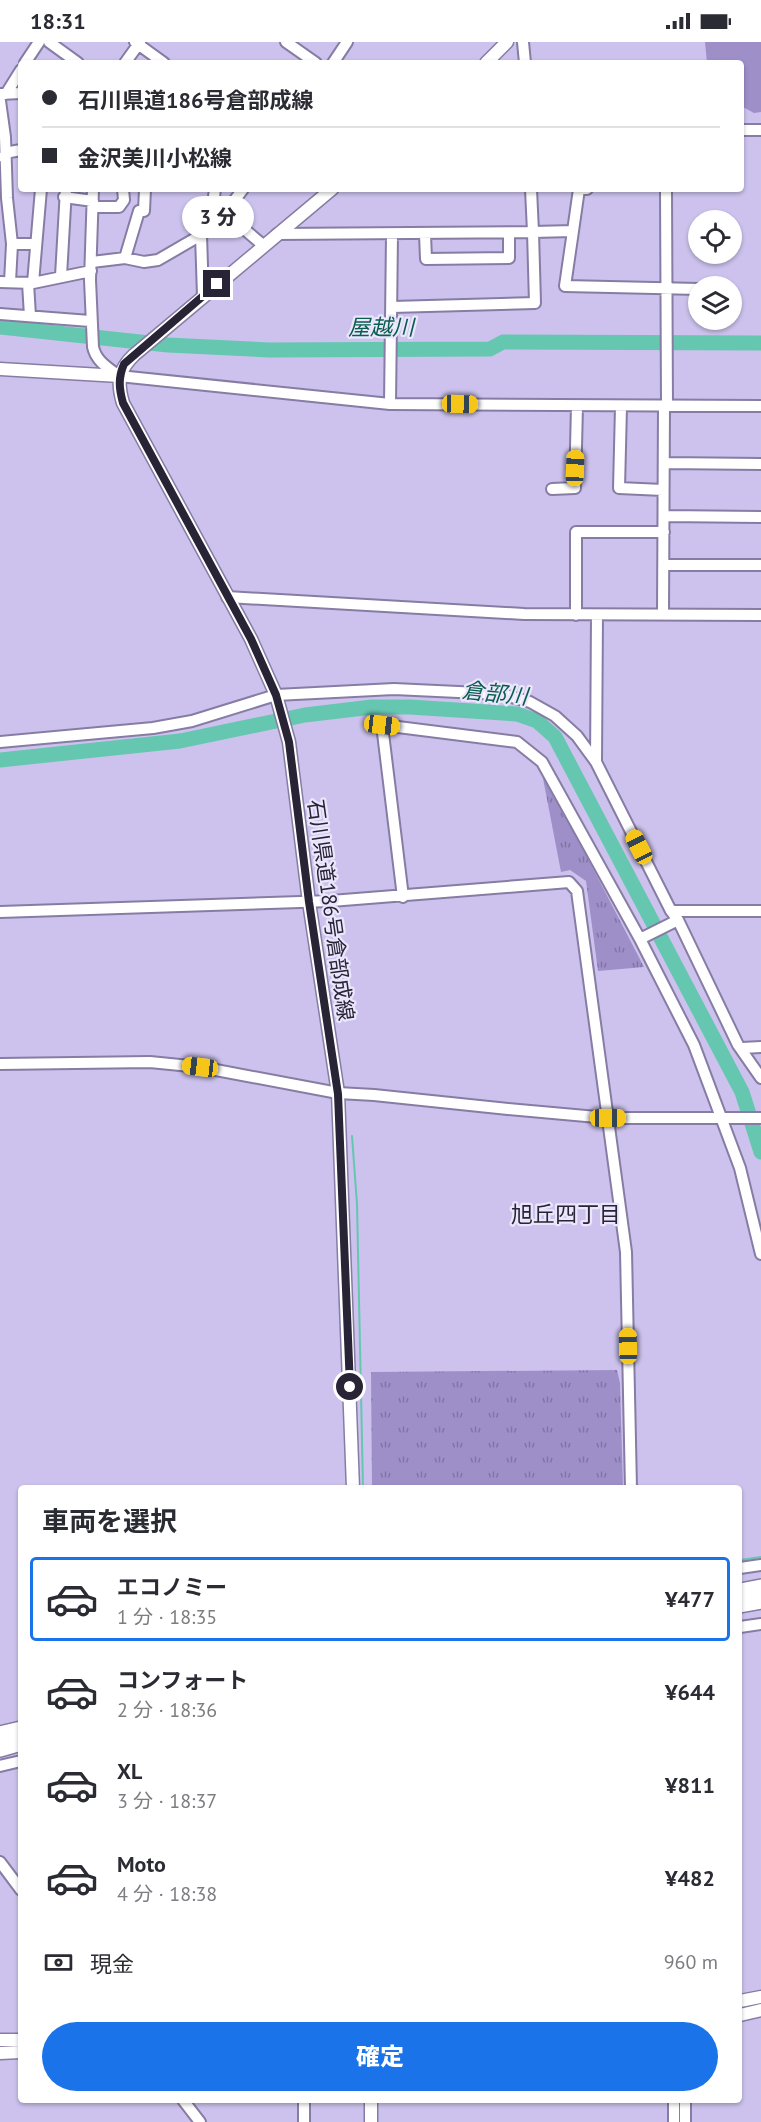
<!DOCTYPE html>
<html lang="ja">
<head>
<meta charset="utf-8">
<style>
	:root { --surface:#fff; --page:#f7f7f7; --text:#2b2b33; --muted:#7c7c81; --line:#e1e1e2; --accent:#1a73e8 }
	body { margin:0; font-family:"PT Sans","Noto Sans JP",sans-serif; background:var(--page); color:var(--text); height:100vh; display:flex; flex-direction:column; font-size:22px; white-space:nowrap }
	* { box-sizing:border-box; margin:0 }
	p { font-size:20px; color:var(--muted) }
	.icon { flex:none; width:33px; height:33px; fill:none; stroke:currentColor; stroke-width:2; stroke-linecap:round; stroke-linejoin:round }
	.map { position:relative; flex:1; overflow:hidden }
	.sheet { position:absolute; left:18px; top:1443px; width:724px; height:618px; display:flex; flex-direction:column; background:var(--surface); border-radius:6px; box-shadow:0 2px 4px #0004 }
	.sheet>* { flex:none }
	.banner { position:absolute; left:18px; top:18px; width:726px; height:132px; border-radius:6px; box-shadow:0 2px 4px #0004; display:grid; align-content:center; height:132px; padding:0 24px; background:var(--surface) }
	.controls { position:absolute; left:688px; top:168px; display:grid; gap:12px }
	.controls a { display:grid; place-items:center; width:54px; height:54px; border-radius:50%; background:var(--surface); box-shadow:0 2px 4px #0004; font-size:30px }
	.end { position:absolute; width:27px; height:27px; margin:-14px; border:8px solid #282435; background:#fff; box-shadow:0 0 0 3px #fff }
	.from { border-radius:50% }
	.bubble { position:absolute; height:42px; border-radius:21px; background:var(--surface); box-shadow:0 2px 4px #0004; font-size:20px; font-weight:800; line-height:42px; text-align:center }
	.car { position:absolute; width:18px; height:36px; margin:-18px -9px; border-radius:8px; box-shadow:0 0 4px 2px #0007; background:linear-gradient(#f5c518 24%,#345 0 40%,#f5c518 0 76%,#345 0 86%,#f5c518 0) }
	.banner b { display:flex; align-items:center; gap:21px; height:57px; font-size:22px }
	.banner b+b { border-top:2px solid var(--line) }
	.banner i { width:15px; height:15px; background:var(--text) }
	ul { padding:0; list-style:none }
	li { display:flex; align-items:center; gap:18px; height:84px; margin:0 12px 9px; padding:0 12px; border:3px solid transparent; border-radius:6px }
	li div { flex:1 }
	li b { display:block; font-size:22px }
	li em { font-style:normal; font-weight:800 }
	li.selected { border-color:var(--accent) }
	li>.icon { width:54px; height:54px; stroke-width:1.5 }
	h2 { padding:0 24px; font-size:27px; line-height:72px }
	.pay { display:flex; align-items:center; gap:15px; height:66px; padding:0 24px; font-size:22px }
	.pay p { margin-inline-start:auto }
	.primary-button { display:flex; gap:12px; margin-top:auto; padding:12px 24px }
	.primary-button a { flex:1; height:69px; border-radius:36px; background:var(--accent); color:#fff; font-size:24px; font-weight:800; line-height:69px; text-align:center }
	.status { display:flex; justify-content:space-between; align-items:center; height:42px; padding:0 30px; background:var(--surface); direction:ltr }
	.status svg { height:16px; fill:currentColor }
	.map>svg:first-child { display:block }
	.grass { fill:url(#grass-tufts) }
	.garden { fill:#9e8fc9 }
	.lines { fill:none; stroke-linecap:round; stroke-linejoin:round }
	.stream { stroke:#65c7b0; stroke-width:2 }
	.river { stroke:#65c7b0; stroke-width:15 }
	.minor-casing { stroke:#867ca4; stroke-width:14 }
	.major-casing { stroke:#867ca4; stroke-width:15 }
	.highway-casing { stroke:#867ca4; stroke-width:18 }
	.minor { stroke:#fff; stroke-width:10 }
	.major { stroke:#fff; stroke-width:12 }
	.highway { stroke:#fff; stroke-width:15 }
	.route { stroke:#282435; stroke-width:8 }
	.labels { text-anchor:middle; dominant-baseline:central; stroke-width:4.5; stroke-linejoin:round; paint-order:stroke }
	.street-label { font-size:21px; fill:#282435; stroke:#ebe6fc }
	.water-label { font-size:22px; font-style:italic; fill:#095d4e; stroke:#ebe6fc }
	.neighbourhood-label { font-size:22px; fill:#282435; stroke:#ebe6fc }
</style>
</head>
<body>
<div class="status"><b>18:31</b><svg viewBox="0 0 49 12"><path d="M0 12V9h3v3zM5 12V6h3v6zM10 12V3h3v9zM15 12V0h3v12zM26 1h20v11H26zM47 4h2v5h-2z"/></svg></div>
<div class="map">
<svg width="761" height="2080" viewBox="0 0 761 2080">
	<defs>
		<pattern id="grass-tufts" width="24" height="20" patternUnits="userSpaceOnUse" patternTransform="scale(1.5)"><rect width="24" height="20" fill="#9e8fc9"/><path d="M3 7l-1-3M5 7V3M7 7l1-3M15 17l-1-3M17 17v-4M19 17l1-3" fill="none" stroke="#8175a4"/></pattern>
	</defs>
	<rect width="100%" height="100%" fill="#ccc2ed"/>
	<path class="grass" d="M541,726L644,925L598,929L586,839L570,828L561,830Z
		M617,1328L620,1341L623,1446H372L371,1330Z"/>
	<path class="garden" d="M705,0H761V70L754,71L741,64V21H707Z"/>
	<g class="lines">
		<path class="stream" d="M352,1094L357,1162L363,1446
			M740,1518L761,1515"/>
		<path class="river" d="M0,285L168,303L269,308L490,307L503,300L761,301
			M0,718L180,699L305,673L372,665H410L517,672L537,679L555,695L742,1050L761,1110"/>
		<g class="minor-casing">
			<path id="minor" d="M49,0L78,21
				M135,0L164,21
				M286,0L316,21
				M523,0L525,21
				M25,21L39,0
				M125,21L140,0
				M333,21L347,0
				M0,52L21,51
				M6,52L21,28
				M0,59L5,95L7,156L12,202L10,240
				M741,88H761
				M3,115L10,110L21,108
				M93,147L90,238L93,305C96,319 108,326 119,334L390,362L761,364
				M666,147L667,364
				M64,155L93,159
				M93,165H119L124,158L123,147
				M212,167L225,171L263,203
				M225,171L243,147
				M573,189L565,244L699,247
				M277,192L533,190L531,147
				M425,192L426,217L509,216V191
				M12,202H35
				M125,216L139,169H144L145,147
				M92,220L125,216L144,220L158,218L201,193
				M61,234L66,147
				M0,240L33,241L91,229
				M28,241L30,274
				M33,241L41,147
				M203,254L201,193L213,162L215,147
				M392,265L535,261L533,190L573,189L579,147H587
				M0,272L90,279
				M390,362L392,193
				M621,365L619,446L663,448
				M664,421L761,422
				M552,447L575,446L577,364
				M664,474L761,475
				M664,523H761
				M227,555L524,572L761,573
				M663,572L664,364
				M576,573V490H664
				M597,573L596,720L671,869L678,878L738,1003L761,1036
				M0,700L153,686L192,679L276,653L394,647L501,652L530,660L555,674L577,694L596,720
				M403,855L382,683L517,700L542,720L640,897
				M671,869H761
				M0,870L331,859L569,840L577,849L626,1210L631,1446
				M678,878L640,897L694,1003L740,1126L761,1212
				M742,1006L761,1005
				M0,1022L150,1020L200,1025L338,1051L374,1053L508,1067L608,1076H761
				M740,1526L761,1523
				M740,1585L761,1582
				M0,1724L21,1719
				M0,1820L21,1848
				M183,2058L200,2080
				M304,2058V2080
				M674,2058V2080
				M685,2058V2080"/>
		</g>
		<g class="major-casing">
			<path id="major" d="M486,21L507,0
				M332,147L134,313C118,328 117,341 123,361L251,597L276,653L289,700L309,860L338,1051L353,1446
				M0,327L119,334
				M740,1959L761,1955
				M740,1973L761,1968
				M0,1998H21
				M0,2011L21,2010
				M371,2080V2058"/>
		</g>
		<g class="highway-casing">
			<path id="highway" d="M740,1549L761,1545
				M740,1563L761,1559
				M0,1692L21,1687
				M0,1707L21,1701"/>
		</g>
		<use href="#minor" class="minor"/>
		<use href="#major" class="major"/>
		<use href="#highway" class="highway"/>
	</g>
	<g class="lines">
		<path class="route" d="M217,242L124,322C118,336 119,346 123,361L251,597L276,653L289,700L309,860L338,1052L350,1345"/>
	</g>
	<g class="labels">
		<g class="street-label">
			<text transform="translate(331 868) rotate(82)">石川県道186号倉部成線</text>
		</g>
		<g class="water-label">
			<text x="381" y="285">屋越川</text>
			<text transform="translate(495 651) rotate(6)">倉部川</text>
		</g>
		<g class="neighbourhood-label">
			<text x="566" y="1172">旭丘四丁目</text>
		</g>
	</g>
</svg>
<div class="controls">
<a><svg class="icon" aria-label="locate" viewBox="0 0 24 24"><circle cx="12" cy="12" r="6"/><path d="M12 2v4M12 18v4M2 12h4M18 12h4"/></svg></a>
<a><svg class="icon" aria-label="layers" viewBox="0 0 24 24"><path d="M12 4l9 5-9 5-9-5zM3 14l9 5 9-5"/></svg></a>
</div>
<i class="end from" style="left:350px;top:1345px"></i>
<i class="end" style="left:217px;top:242px"></i>
<div class="bubble" style="left:182px;top:154px;width:72px">3 分</div>
<i class="car" style="left:460px;top:362px;rotate:91deg"></i>
<i class="car" style="left:575px;top:426px;rotate:2deg"></i>
<i class="car" style="left:382px;top:683px;rotate:97deg"></i>
<i class="car" style="left:639px;top:805px;rotate:333deg"></i>
<i class="car" style="left:200px;top:1025px;rotate:277deg"></i>
<i class="car" style="left:608px;top:1076px;rotate:90deg"></i>
<i class="car" style="left:628px;top:1304px;rotate:359deg"></i>
<div class="banner">
<b><i class="from"></i>石川県道186号倉部成線</b>
<b><i></i>金沢美川小松線</b>
</div>
<section class="sheet">
<h2>車両を選択</h2>
<ul>
<li class="selected"><svg class="icon" aria-label="car" viewBox="0 0 24 24"><path d="M5 17H2v-5l4-1 3-4h7l3 4 3 1v5h-3M9 17h6M6 11h13"/><circle cx="7" cy="17" r="2"/><circle cx="17" cy="17" r="2"/></svg><div><b>エコノミー</b><p>1 分 · 18:35</p></div><em>¥477</em></li>
<li><svg class="icon" aria-label="car" viewBox="0 0 24 24"><path d="M5 17H2v-5l4-1 3-4h7l3 4 3 1v5h-3M9 17h6M6 11h13"/><circle cx="7" cy="17" r="2"/><circle cx="17" cy="17" r="2"/></svg><div><b>コンフォート</b><p>2 分 · 18:36</p></div><em>¥644</em></li>
<li><svg class="icon" aria-label="car" viewBox="0 0 24 24"><path d="M5 17H2v-5l4-1 3-4h7l3 4 3 1v5h-3M9 17h6M6 11h13"/><circle cx="7" cy="17" r="2"/><circle cx="17" cy="17" r="2"/></svg><div><b>XL</b><p>3 分 · 18:37</p></div><em>¥811</em></li>
<li><svg class="icon" aria-label="car" viewBox="0 0 24 24"><path d="M5 17H2v-5l4-1 3-4h7l3 4 3 1v5h-3M9 17h6M6 11h13"/><circle cx="7" cy="17" r="2"/><circle cx="17" cy="17" r="2"/></svg><div><b>Moto</b><p>4 分 · 18:38</p></div><em>¥482</em></li>
</ul>
<div class="pay"><svg class="icon" aria-label="cash" viewBox="0 0 24 24"><path d="M3 7h18v10H3z"/><circle cx="12" cy="12" r="2"/></svg>現金<p>960 m</p></div>
<div class="primary-button"><a>確定</a></div>
</section>
</div>
</body>
</html>
